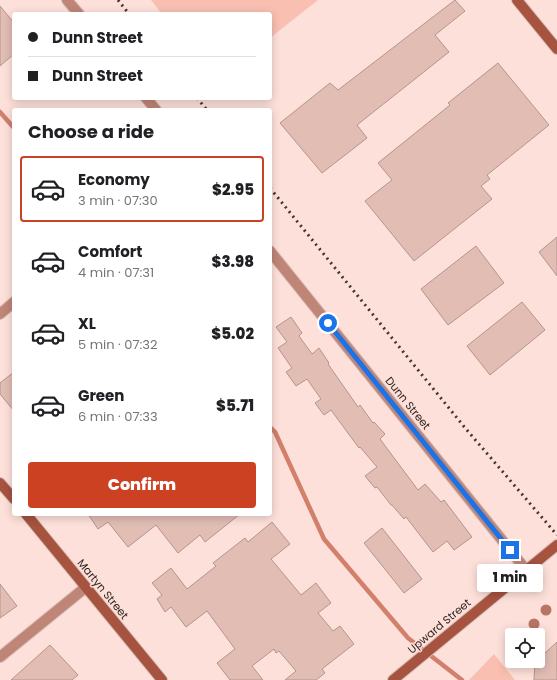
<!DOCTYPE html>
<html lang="en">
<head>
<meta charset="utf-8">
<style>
	:root { --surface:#fff; --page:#f6f6f6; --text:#202124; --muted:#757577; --line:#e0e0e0; --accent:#cb4122 }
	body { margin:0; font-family:Poppins,sans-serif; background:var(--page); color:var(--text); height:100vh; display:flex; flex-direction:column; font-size:15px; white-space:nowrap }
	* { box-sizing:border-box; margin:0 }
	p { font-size:13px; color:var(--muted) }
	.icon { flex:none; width:22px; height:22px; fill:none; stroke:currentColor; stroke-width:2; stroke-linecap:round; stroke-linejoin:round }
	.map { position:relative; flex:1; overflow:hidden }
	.side { position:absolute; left:12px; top:108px; width:260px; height:408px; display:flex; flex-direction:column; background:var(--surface); border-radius:4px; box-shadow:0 2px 10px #0003 }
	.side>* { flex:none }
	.hud { position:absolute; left:12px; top:12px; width:260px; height:88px; border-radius:4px; box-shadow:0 2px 10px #0003; display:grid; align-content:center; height:88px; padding:0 16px; background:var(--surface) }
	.fabs { position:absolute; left:505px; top:628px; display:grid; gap:8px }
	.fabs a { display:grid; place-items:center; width:40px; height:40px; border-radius:4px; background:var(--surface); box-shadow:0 2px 10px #0003; font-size:20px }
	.end { position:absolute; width:18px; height:18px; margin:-9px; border:5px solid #1a73e8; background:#fff; box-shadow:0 0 0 2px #fff }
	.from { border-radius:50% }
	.bubble { position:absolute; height:28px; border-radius:4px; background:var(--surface); box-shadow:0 2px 10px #0003; font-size:13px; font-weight:800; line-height:28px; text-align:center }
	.hud b { display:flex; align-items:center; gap:14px; height:38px; font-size:15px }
	.hud b+b { border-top:1px solid var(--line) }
	.hud i { width:10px; height:10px; background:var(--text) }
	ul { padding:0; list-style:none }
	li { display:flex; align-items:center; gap:12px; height:66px; margin:0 8px 6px; padding:0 8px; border:2px solid transparent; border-radius:4px }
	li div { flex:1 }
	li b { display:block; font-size:15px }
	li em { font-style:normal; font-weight:800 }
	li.on { border-color:var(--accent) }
	li>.icon { width:36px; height:36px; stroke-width:1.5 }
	h2 { padding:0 16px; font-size:18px; line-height:48px }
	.cta { display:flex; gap:8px; margin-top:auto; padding:8px 16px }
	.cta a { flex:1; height:46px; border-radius:4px; background:var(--accent); color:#fff; font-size:16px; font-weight:800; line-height:46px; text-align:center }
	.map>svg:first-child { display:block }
	.green { fill:#f9c0b2 }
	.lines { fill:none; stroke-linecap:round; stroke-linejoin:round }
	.stream { stroke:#d27f6c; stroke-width:4.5 }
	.building { fill:#e1bdb4; stroke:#b6948c }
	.street-casing { stroke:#d7bdb7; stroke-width:12 }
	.secondary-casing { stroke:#d7bdb7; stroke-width:12 }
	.street { stroke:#bf8577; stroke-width:10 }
	.secondary { stroke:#a65340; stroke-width:10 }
	.rail { stroke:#443532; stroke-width:3; stroke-dasharray:2 4; stroke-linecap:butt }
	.tree { fill:#b87564 }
	.route { stroke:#1a73e8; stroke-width:5 }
	.labels { text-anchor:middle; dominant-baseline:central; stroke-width:3; stroke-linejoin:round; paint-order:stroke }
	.street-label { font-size:11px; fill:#2c1f1c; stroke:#fde0d9 }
</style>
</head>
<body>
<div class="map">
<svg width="557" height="680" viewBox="0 0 557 680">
	<rect width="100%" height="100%" fill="#fde0d9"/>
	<path class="green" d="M151,0H318L270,38V14H162Z
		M494,654L515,680H469Z"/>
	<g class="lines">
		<path class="stream" d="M0,112L14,128
			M270,427L275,432L324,539L408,638L462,680"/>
	</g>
	<path class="building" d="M455,0L465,11L435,35L449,52L357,125L367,138L322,173L280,123L330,83L338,90Z
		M0,6L14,23V54L0,66Z
		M498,63L549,125L487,175L490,179L481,186L492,199L414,261L365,201L392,180L378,163L450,105L448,103Z
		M557,237V276L539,252Z
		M476,246L504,283L448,325L421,289Z
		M522,302L545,330L490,375L467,346Z
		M291,317L302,333L299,336L312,354L319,348L329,363L328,364L358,407L360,405L373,423L374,422L385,434L380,439L418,490L425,484L441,502L444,500L472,537L454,550L447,541L433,552L406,517L404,519L392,505H391L377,487L375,488L365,476L377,467L360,447L359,448L331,410L324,415L315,403L321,399L307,379L296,386L286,372L292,368L278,348L287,342L276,327Z
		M14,372V411L0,394V383Z
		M88,514H240L205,542L200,535L178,553L156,525L128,547L108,522L98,529Z
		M272,522L290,544L271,559L301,595L316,583L331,603L318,613L333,631L340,626L354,644L322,669L325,673L316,680H285L296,671L279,651L276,653L274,649L252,666L263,680H230L217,663L235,649L207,611L186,627L171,607L165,612L157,599L162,595L152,583L171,568L187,589L216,566L213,563L245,538L248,542Z
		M382,528L422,579L404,593L364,543Z
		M0,584L17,606L0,618Z
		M557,642V680H534L535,661H538V654H544Z
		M50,645L78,675L72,680H11Z"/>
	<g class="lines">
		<g class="street-casing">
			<path id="street" d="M67,0L79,14
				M146,98L156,110
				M270,251L526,570
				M0,314L14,302
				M0,657L86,587"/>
		</g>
		<g class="secondary-casing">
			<path id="secondary" d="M517,0L557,49
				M0,483L14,499
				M26,514L162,680
				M393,680L557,545"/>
		</g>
		<use href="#street" class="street"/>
		<use href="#secondary" class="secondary"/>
		<path class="rail" d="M118,0L129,14
			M197,98L207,110
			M270,188L466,429L557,535"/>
	</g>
	<g class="tree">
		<circle cx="546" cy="610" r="5.5"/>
		<circle cx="534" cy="624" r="5.5"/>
	</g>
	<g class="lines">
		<path class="route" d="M328,323L510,550"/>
	</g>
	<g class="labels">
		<g class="street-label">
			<text transform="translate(408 403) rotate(51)">Dunn Street</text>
			<text transform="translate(103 589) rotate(51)">Martyn Street</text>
			<text transform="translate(439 626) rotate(-40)">Upward Street</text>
		</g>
	</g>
</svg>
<div class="fabs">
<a><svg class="icon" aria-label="locate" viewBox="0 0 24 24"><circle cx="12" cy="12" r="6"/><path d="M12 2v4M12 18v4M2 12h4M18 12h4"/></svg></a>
</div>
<i class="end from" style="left:328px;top:323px"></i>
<i class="end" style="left:510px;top:550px"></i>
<div class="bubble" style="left:477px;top:564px;width:66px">1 min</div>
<div class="hud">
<b><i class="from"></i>Dunn Street</b>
<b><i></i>Dunn Street</b>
</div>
<section class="side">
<h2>Choose a ride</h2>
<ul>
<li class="on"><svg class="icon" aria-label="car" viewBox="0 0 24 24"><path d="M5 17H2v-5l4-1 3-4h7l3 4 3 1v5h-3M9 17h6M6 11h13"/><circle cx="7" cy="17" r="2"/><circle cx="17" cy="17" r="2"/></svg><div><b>Economy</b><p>3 min · 07:30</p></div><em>$2.95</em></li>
<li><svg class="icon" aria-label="car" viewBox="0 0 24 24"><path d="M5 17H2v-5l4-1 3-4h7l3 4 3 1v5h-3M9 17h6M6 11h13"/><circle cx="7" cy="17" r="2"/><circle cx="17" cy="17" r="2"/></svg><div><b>Comfort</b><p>4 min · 07:31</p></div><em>$3.98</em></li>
<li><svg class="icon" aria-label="car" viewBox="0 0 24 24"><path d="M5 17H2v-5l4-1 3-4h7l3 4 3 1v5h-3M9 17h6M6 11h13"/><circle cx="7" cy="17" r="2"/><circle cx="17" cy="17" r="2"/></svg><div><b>XL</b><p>5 min · 07:32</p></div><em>$5.02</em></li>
<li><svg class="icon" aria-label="car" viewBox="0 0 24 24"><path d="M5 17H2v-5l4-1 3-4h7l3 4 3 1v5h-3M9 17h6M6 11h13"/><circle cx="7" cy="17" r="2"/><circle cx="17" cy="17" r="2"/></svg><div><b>Green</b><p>6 min · 07:33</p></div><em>$5.71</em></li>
</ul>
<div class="cta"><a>Confirm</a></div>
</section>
</div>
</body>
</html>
